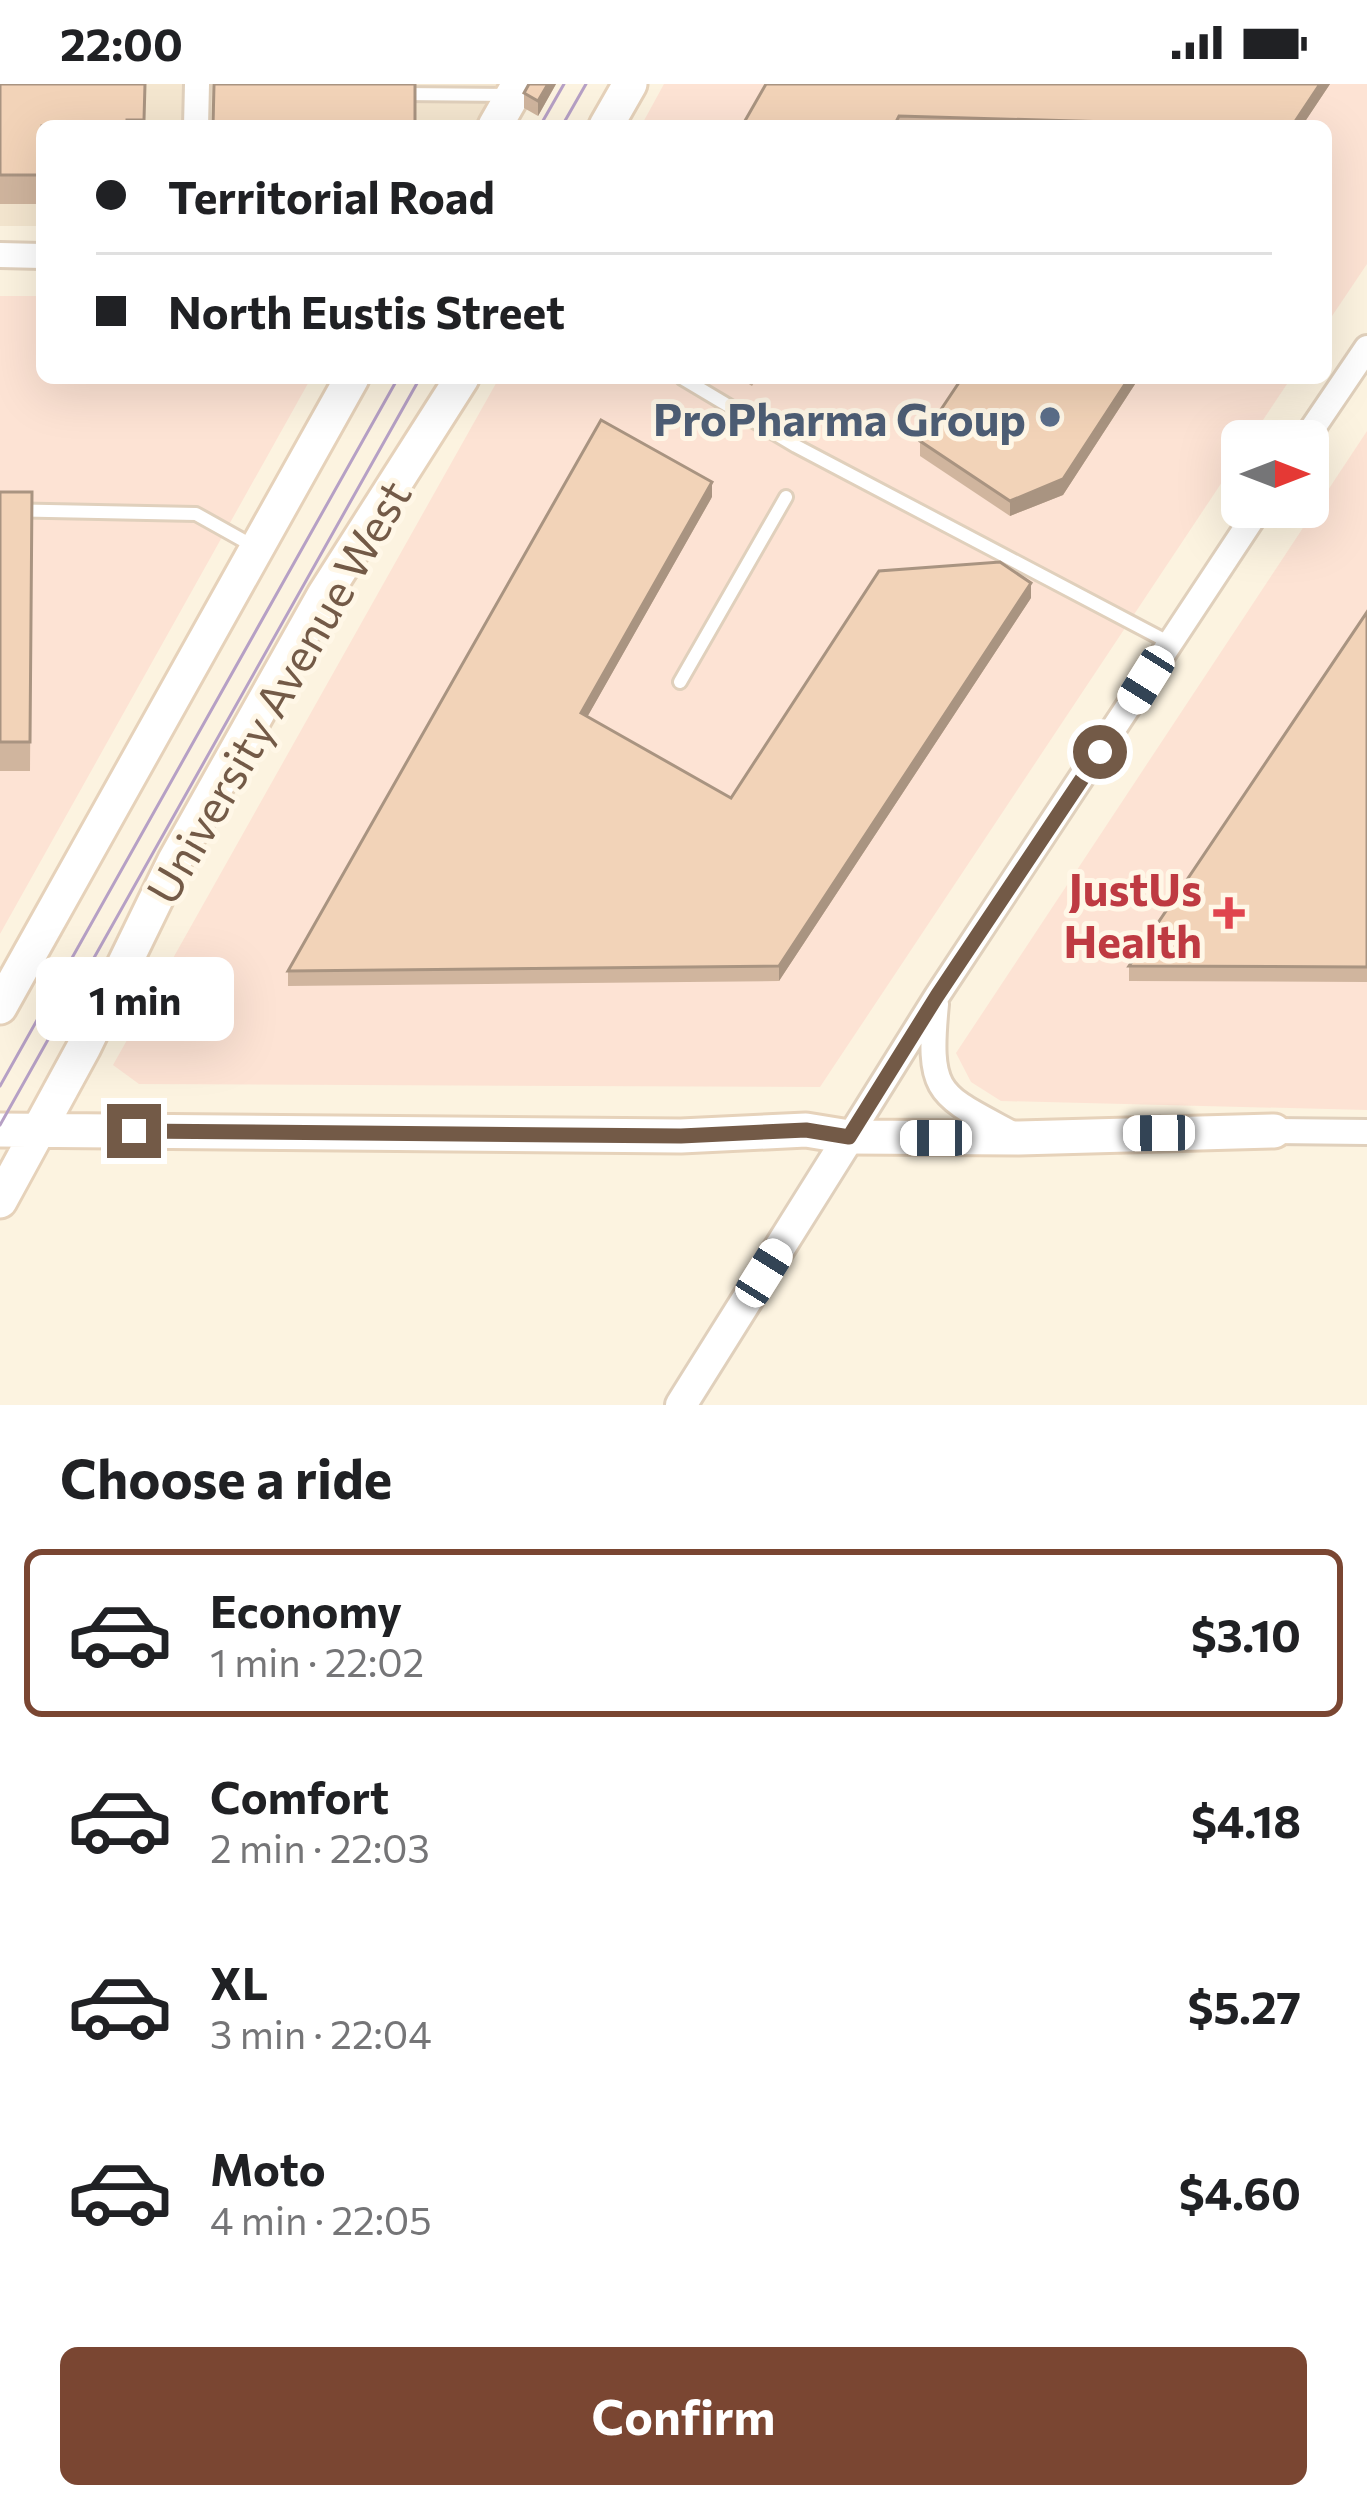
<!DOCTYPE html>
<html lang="en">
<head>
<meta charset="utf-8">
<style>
	:root { --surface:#fff; --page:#f6f6f6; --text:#202124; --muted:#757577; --line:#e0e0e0; --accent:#7a4632 }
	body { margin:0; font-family:Commissioner,sans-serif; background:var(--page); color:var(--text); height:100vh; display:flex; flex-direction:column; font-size:45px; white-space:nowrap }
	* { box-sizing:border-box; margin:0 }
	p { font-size:39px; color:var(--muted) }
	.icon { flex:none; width:66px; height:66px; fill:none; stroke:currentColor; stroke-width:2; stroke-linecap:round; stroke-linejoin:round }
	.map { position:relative; height:1321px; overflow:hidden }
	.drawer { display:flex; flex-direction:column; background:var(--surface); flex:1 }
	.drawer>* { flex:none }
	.banner { position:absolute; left:36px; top:36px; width:1296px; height:264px; border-radius:18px; box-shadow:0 12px 48px #0002; display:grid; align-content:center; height:264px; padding:0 60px; background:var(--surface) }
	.needle { width:78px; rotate:90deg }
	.tools { position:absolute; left:1221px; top:336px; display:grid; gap:24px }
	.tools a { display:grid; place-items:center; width:108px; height:108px; border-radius:18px; background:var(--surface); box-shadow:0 12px 48px #0002; font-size:60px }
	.end { position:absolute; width:54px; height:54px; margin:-27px; border:15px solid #735a47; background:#fff; box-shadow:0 0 0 6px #fff }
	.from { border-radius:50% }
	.bubble { position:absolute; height:84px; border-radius:18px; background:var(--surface); box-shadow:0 12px 48px #0002; font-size:39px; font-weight:700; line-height:84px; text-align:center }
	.car { position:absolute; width:36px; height:72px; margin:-36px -18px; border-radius:15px; box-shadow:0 0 9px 3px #0007; background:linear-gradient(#fff 24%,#345 0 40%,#fff 0 76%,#345 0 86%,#fff 0) }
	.banner b { display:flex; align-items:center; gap:42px; height:114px; font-size:45px }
	.banner b+b { border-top:3px solid var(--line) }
	.banner i { width:30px; height:30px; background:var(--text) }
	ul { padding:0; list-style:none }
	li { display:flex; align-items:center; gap:36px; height:168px; margin:0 24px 18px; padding:0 36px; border:6px solid transparent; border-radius:18px }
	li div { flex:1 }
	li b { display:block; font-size:45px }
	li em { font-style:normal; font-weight:700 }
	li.selected { border-color:var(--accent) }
	li>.icon { width:108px; height:108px; stroke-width:1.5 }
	h2 { padding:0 60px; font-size:54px; line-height:144px }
	.button { display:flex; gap:24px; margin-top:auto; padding:24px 60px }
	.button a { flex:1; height:138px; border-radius:18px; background:var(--accent); color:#fff; font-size:48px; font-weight:700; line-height:138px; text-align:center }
	.status { display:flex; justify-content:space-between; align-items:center; height:84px; padding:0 60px; background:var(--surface); direction:ltr }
	.status svg { height:33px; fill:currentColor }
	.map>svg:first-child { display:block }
	.residential { fill:#f4e6cf }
	.commercial { fill:#fde3d4 }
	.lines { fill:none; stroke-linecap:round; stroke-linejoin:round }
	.service-casing { stroke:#e0d0bc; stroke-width:18 }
	.minor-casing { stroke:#e0d0bc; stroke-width:30 }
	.tertiary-casing { stroke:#e0d0bc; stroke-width:36 }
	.secondary-casing { stroke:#e6d2ba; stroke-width:39 }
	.service { stroke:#fff; stroke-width:12 }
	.minor { stroke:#fff; stroke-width:24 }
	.tertiary { stroke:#fff; stroke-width:30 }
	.secondary { stroke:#fff; stroke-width:33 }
	.tram { stroke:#b6a0c5; stroke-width:3 }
	.wall { fill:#d0b59e }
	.shaded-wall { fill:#a99481 }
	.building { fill:#f2d3b8; stroke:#a99481; stroke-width:3 }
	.route { stroke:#735a47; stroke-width:15 }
	.service-dot { fill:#5c6f8a; stroke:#fff7e7; stroke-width:4.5 }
	.health-dot { fill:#e0444e; stroke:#fff7e7; stroke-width:4.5 }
	.labels { text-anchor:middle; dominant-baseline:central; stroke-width:10; stroke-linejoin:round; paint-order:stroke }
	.service-label { font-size:45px; font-weight:bold; fill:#4e5e75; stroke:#fff7e7; text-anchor:end }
	.street-label { font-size:45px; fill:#735a47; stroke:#fff7e7 }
	.health-label { font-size:45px; font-weight:bold; fill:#be3a42; stroke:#fff7e7; text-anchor:end }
</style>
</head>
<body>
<div class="status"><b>22:00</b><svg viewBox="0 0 49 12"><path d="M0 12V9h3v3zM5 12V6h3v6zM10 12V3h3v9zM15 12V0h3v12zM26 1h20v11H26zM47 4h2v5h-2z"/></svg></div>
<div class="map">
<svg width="1367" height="1321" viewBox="0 0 1367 1321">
	<rect width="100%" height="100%" fill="#fcf3e0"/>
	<path class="residential" d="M0,0H503L480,42H42V142H0Z"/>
	<path class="commercial" d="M664,0H1367V180L1326,241V42H641Z
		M0,212H42V294H311L0,850Z
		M499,294H1291L1249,357H1242V368L820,1003L139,1000L113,981Z
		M1367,347V1026L1001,1017L971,998L956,969Z"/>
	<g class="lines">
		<g class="service-casing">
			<path id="service" d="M402,10L508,11
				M682,294L796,362L1170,559
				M0,426L196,430L255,463
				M680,598L786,413"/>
		</g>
		<g class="minor-casing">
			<path id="minor" d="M196,42L197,0
				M0,171L42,172
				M1304,357L1367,264
				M936,920C927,1013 939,1010 1016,1052
				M1274,1047L1367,1048
				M849,1053L937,912L1260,423"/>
		</g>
		<g class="tertiary-casing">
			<path id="tertiary" d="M681,1321L849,1053"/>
		</g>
		<g class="secondary-casing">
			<path id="secondary" d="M495,42L519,0
				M606,42L630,0
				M0,923L352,294
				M0,1046L681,1052L806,1046L849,1053L1019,1054L1274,1047
				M0,1117L84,963L175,776L324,511L462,294"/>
		</g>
		<use href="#service" class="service"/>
		<use href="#minor" class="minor"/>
		<use href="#tertiary" class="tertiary"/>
		<use href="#secondary" class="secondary"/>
		<path class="tram" d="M540,42L564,0
			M562,42L586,0
			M0,1002L398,294
			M0,1041L420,294"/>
	</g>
	<path class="wall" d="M0,0H145V42H42V120H0Z
		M529,0H556L538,32L524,24V9Z
		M1330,0L1302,42H742Z
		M739,294H757L752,302Z
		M962,294H1139L1063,411L1010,432L920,372V357Z
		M0,408H32L30,687H0Z
		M712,413L587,633L731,714L1031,514L779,897L288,902V887Z
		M1367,528V898L1129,897V882Z"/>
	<path class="shaded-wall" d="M548,0H556L538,32V17Z
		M1320,0H1330L1302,42H1292Z
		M1129,294H1139L1063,411L1010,432V417Z
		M712,398V413L581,644V629Z
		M1031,499V514L779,897V882Z"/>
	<path class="building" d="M0,0H145L144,36H127V42H42V91H0Z
		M214,0H415V42H213Z
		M529,0H548L538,17L524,9Z
		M766,0H1320L1292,42H1109V38L899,32L894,42H742Z
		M962,294H1129L1063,395L1010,417L920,357Z
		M601,336L712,398L581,629L731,714L879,487L1000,478L1031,499L779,882L288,887Z
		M0,408H32L30,658H0Z
		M1367,528V883L1129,882Z"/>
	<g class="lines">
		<path class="route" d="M134,1047L681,1052L806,1046L849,1053L937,912L1100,668"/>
	</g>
	<circle class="service-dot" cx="1050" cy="333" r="12"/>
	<path class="health-dot" d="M1223 811h12v12h12v12h-12v12h-12v-12h-12v-12h12z"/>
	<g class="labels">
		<g class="service-label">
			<text x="1026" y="333">ProPharma Group</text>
		</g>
		<g class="street-label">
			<text transform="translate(277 607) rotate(-60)">University Avenue West</text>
		</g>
		<g class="health-label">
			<text x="1202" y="803">JustUs<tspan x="1202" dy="52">Health</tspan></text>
		</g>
	</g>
</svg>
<div class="tools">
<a><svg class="needle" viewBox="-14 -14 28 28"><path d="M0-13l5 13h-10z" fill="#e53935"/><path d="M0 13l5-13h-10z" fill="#757577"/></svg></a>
</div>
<i class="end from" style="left:1100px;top:668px"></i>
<i class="end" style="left:134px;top:1047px"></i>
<div class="bubble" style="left:36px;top:873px;width:198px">1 min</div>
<i class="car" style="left:1146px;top:596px;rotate:212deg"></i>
<i class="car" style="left:1159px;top:1049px;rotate:269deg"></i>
<i class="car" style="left:936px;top:1054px;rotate:270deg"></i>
<i class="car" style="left:764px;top:1189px;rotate:32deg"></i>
<div class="banner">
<b><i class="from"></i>Territorial Road</b>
<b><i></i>North Eustis Street</b>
</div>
</div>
<section class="drawer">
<h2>Choose a ride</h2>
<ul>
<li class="selected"><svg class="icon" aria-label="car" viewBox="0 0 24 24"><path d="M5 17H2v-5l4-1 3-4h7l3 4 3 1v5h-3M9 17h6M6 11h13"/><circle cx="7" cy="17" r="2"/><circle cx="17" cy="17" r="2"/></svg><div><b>Economy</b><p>1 min · 22:02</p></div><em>$3.10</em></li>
<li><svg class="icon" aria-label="car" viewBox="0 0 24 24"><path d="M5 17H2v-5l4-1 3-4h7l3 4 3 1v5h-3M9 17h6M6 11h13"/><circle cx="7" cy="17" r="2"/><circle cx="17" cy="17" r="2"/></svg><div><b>Comfort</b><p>2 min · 22:03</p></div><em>$4.18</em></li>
<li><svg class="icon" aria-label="car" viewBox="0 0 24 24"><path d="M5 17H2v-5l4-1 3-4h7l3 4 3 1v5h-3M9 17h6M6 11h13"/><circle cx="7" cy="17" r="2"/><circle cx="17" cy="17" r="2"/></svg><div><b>XL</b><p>3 min · 22:04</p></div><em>$5.27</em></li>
<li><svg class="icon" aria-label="car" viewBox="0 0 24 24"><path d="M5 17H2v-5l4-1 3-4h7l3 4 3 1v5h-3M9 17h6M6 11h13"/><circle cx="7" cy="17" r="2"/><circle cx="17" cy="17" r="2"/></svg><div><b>Moto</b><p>4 min · 22:05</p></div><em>$4.60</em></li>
</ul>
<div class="button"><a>Confirm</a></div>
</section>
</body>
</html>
